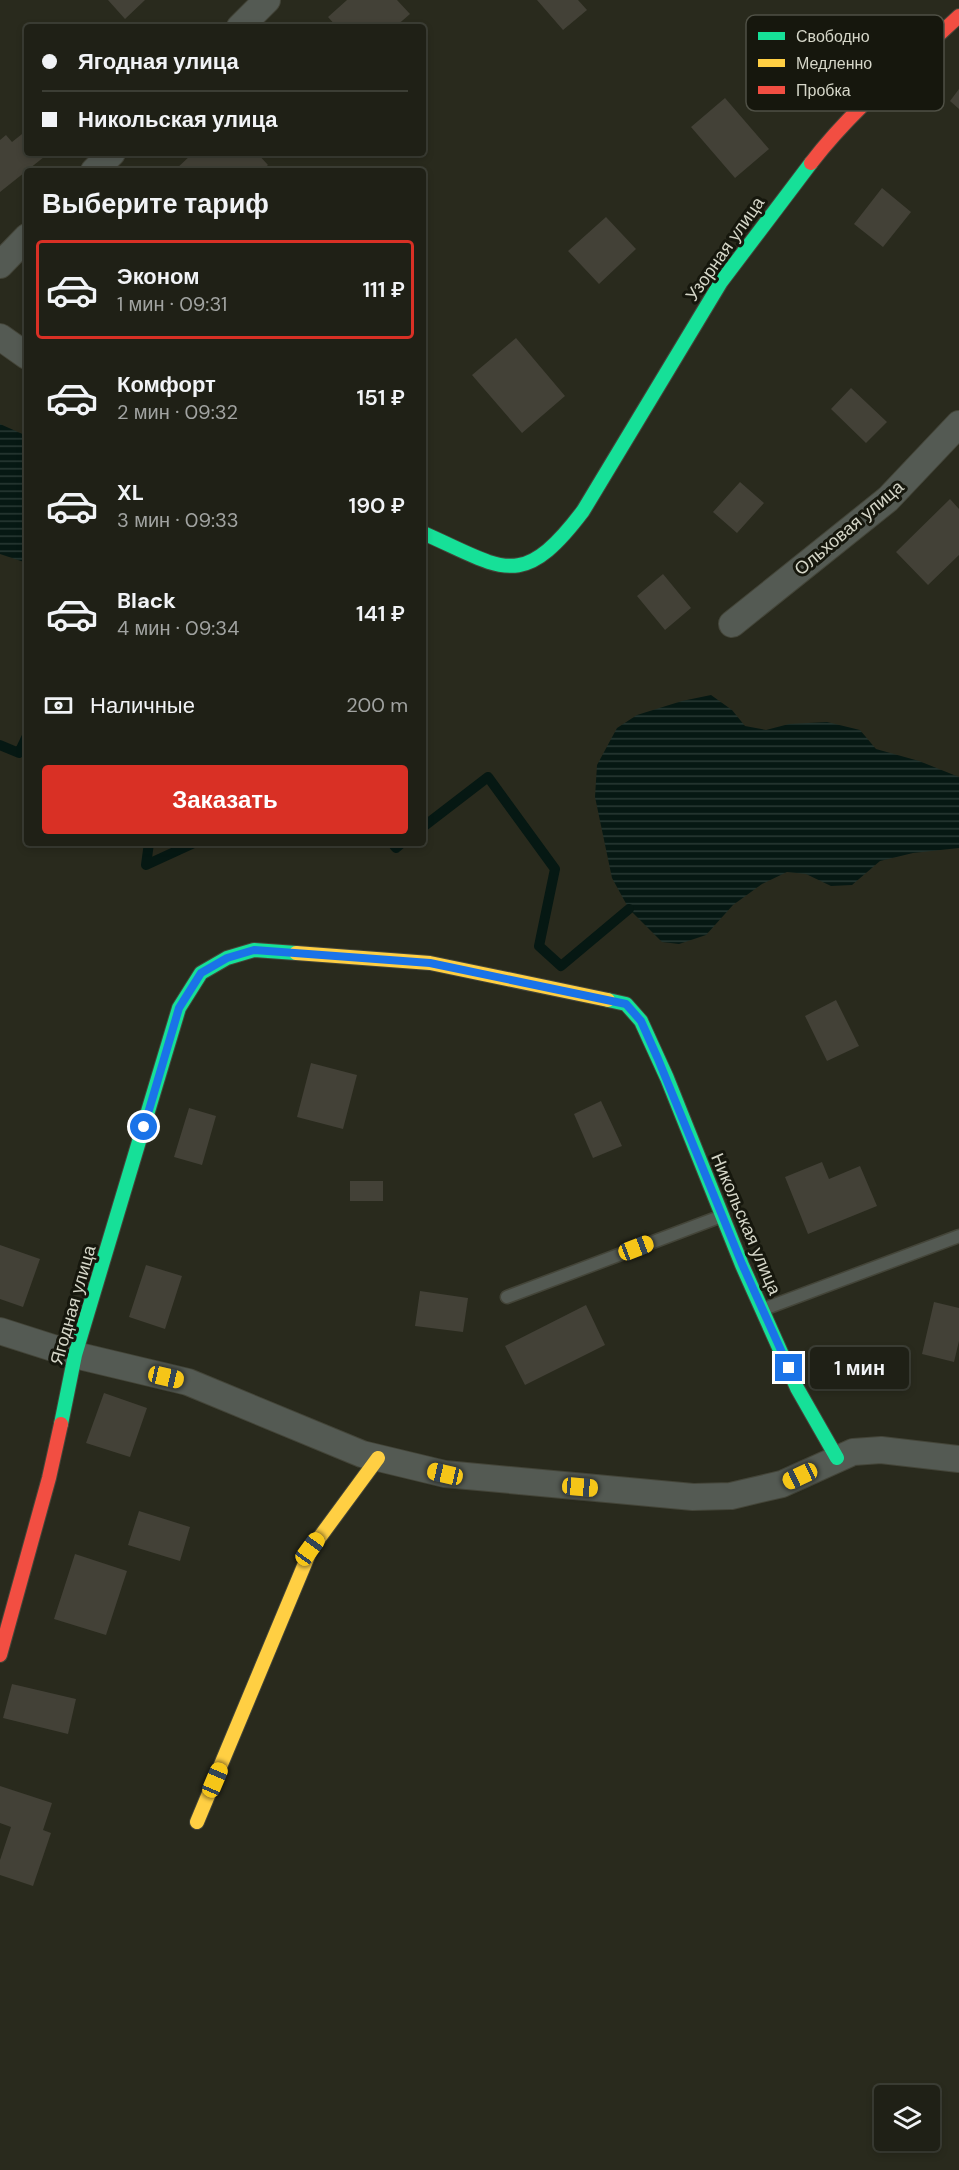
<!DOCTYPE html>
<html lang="ru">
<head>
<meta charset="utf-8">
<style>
	:root { --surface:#1f2016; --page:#2c2d23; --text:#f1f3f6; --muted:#a1a3a1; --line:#3c3e35; --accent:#d93025 }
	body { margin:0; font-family:"DM Sans",sans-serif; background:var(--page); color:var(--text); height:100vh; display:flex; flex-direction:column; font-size:22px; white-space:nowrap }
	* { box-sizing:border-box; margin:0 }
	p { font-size:20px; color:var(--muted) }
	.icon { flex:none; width:33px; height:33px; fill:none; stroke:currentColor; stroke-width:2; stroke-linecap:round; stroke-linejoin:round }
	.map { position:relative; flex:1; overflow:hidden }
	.side { position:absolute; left:24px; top:168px; width:402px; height:678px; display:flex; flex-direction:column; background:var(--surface); border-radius:6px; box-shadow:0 3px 9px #0003,0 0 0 2px var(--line) }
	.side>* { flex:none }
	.banner { position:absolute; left:24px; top:24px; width:402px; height:132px; border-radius:6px; box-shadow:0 3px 9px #0003,0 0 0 2px var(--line); display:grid; align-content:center; height:132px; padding:0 18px; background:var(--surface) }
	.buttons { position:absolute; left:874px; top:2085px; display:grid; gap:12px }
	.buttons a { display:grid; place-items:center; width:66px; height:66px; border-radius:6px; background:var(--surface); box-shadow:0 3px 9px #0003,0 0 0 2px var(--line); font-size:30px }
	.end { position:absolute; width:27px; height:27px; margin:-14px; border:8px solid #1a73e8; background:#fff; box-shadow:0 0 0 3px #fff }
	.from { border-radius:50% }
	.bubble { position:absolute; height:42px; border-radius:6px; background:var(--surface); box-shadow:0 3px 9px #0003,0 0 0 2px var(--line); font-size:20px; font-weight:600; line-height:42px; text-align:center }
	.car { position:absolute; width:18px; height:36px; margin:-18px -9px; border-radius:8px; box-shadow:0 0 4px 2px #0007; background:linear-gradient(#f5c518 24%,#345 0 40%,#f5c518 0 76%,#345 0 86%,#f5c518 0) }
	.banner b { display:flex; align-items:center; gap:21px; height:57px; font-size:22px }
	.banner b+b { border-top:2px solid var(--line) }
	.banner i { width:15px; height:15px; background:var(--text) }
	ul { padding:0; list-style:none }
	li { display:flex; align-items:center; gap:18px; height:99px; margin:0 12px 9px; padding:0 6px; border:3px solid transparent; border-radius:6px }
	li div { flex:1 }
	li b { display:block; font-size:22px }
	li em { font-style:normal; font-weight:600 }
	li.selected { border-color:var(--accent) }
	li>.icon { width:54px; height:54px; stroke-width:1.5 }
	h2 { padding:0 18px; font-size:27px; line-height:72px }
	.pay { display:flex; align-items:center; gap:15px; height:66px; padding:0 18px; font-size:22px }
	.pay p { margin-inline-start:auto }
	.cta { display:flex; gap:12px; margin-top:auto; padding:12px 18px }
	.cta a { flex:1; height:69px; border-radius:6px; background:var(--accent); color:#fff; font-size:24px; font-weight:600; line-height:69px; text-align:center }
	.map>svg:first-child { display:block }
	.water { fill:url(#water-rules) }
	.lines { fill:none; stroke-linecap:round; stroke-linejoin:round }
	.stream { stroke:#061813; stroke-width:10 }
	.building { fill:#434137 }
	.lane-casing { stroke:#444539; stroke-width:15 }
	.street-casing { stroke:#444539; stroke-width:28 }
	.fast-casing { stroke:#444539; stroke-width:16 }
	.slow-casing { stroke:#444539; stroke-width:16 }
	.jam-casing { stroke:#444539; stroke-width:16 }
	.lane { stroke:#545a53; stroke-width:12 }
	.street { stroke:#545a53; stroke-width:26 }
	.fast { stroke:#16e098; stroke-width:14 }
	.slow { stroke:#ffcf43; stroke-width:14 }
	.jam { stroke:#f24e42; stroke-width:14 }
	.route { stroke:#1a73e8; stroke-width:8 }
	.labels { text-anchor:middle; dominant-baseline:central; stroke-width:6; stroke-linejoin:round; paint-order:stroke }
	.street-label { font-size:18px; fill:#d5d6c8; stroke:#16170d }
	.key { fill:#16170d; stroke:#4f5045; stroke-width:1.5 }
	.key-label { font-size:16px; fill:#d5d6c8 }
</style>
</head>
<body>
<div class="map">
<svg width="959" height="2170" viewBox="0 0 959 2170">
	<defs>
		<pattern id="water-rules" width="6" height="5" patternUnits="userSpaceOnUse" patternTransform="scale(1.5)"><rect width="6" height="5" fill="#061813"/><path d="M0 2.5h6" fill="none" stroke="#293934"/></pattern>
	</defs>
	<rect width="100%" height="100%" fill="#292a1d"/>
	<path class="water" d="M0,424L27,436V563L0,554Z
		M711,695L732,710L745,726L766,730L789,724L827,722L860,730L876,749L919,761L959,777V848L913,853L880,861L852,885L831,886L806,874L787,872L762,884L733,905L706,935L679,944L662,942L629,909L612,878L595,797L597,765L617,728L637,715L682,701Z"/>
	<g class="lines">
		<path class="stream" d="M0,745L19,753L27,736
			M423,827L488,777L555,869L539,946L561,966L629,909
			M149,843L146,865L194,843
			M392,843L396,848L402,843"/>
	</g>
	<path class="building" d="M108,0H145L125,19Z
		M347,0H397L410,14L395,27H337L328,17Z
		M537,0H578L587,10L563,30Z
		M959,89V109L950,101Z
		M725,98L769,149L735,178L691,127Z
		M27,130V153H49L0,192V140L6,135L12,142Z
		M193,153H257L268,165L261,171H174Z
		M882,188L911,212L883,247L854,224Z
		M606,217L636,249L599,284L568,251Z
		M516,338L565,396L522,433L472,375Z
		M851,388L887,422L866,443L831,409Z
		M740,482L764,503L737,533L713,512Z
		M950,499L959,509V555L928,585L896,552Z
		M663,574L691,608L665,630L637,596Z
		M836,1000L859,1046L827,1061L805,1016Z
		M311,1063L357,1075L343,1129L297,1117Z
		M601,1101L622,1146L593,1158L574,1114Z
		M189,1108L216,1116L202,1165L174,1157Z
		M822,1162L829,1179L860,1166L877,1206L808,1234L785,1177Z
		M350,1181H383V1201H350Z
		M0,1245L40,1259L23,1307L0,1299Z
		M146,1265L182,1276L165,1329L129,1317Z
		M420,1291L468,1298L463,1332L415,1326Z
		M934,1302L959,1308V1341L954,1362L922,1354Z
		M586,1305L605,1345L525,1385L505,1346Z
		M104,1393L147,1408L130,1457L86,1443Z
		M139,1511L190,1527L180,1561L128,1545Z
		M75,1554L127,1571L106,1635L54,1619Z
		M12,1684L76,1699L68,1734L3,1718Z
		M0,1786L52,1803L43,1830L51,1833L33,1886L0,1875V1860L11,1827L0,1823Z"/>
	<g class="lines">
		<g class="lane-casing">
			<path id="lane" d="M507,1297L722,1216
				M764,1309L959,1236"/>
		</g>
		<g class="street-casing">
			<path id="street" d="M240,27L267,0
				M94,171L112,153
				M0,265L27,237
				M0,337L27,356
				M732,624L888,499L959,424
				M0,1331L75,1355L188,1382L362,1454L445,1474L693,1497L731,1496L782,1484L853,1452L881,1450L959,1459"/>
		</g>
		<g class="fast-casing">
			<path id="fast" d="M423,533C503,568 521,593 583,511L721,282L811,163
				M608,1000L626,1004L641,1021L667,1078L742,1265L797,1388L837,1458
				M61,1424L75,1355L179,1008L201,973L227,958L254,950L296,953"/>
		</g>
		<g class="slow-casing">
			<path id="slow" d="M296,953L430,963L608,1000
				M197,1822L311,1549L378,1458"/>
		</g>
		<g class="jam-casing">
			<path id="jam" d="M811,163C853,108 909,63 959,16
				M0,1655L49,1478L61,1424"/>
		</g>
		<use href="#lane" class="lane"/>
		<use href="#street" class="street"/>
		<use href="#fast" class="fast"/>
		<use href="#slow" class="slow"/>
		<use href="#jam" class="jam"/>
	</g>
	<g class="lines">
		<path class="route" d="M144,1127L179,1008L201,973L227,958L254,950L430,963L626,1004L641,1021L658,1059L742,1264L789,1368"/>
	</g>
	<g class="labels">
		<g class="street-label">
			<text transform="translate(725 249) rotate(-55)">Узорная улица</text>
			<text transform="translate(849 528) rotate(-40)">Ольховая улица</text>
			<text transform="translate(746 1224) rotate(67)">Никольская улица</text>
			<text transform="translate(73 1305) rotate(-74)">Ягодная улица</text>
		</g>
	</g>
	<rect x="746" y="15" width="198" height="96" rx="9" class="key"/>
	<rect x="758" y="32" width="27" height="8" fill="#16e098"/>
	<rect x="758" y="59" width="27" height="8" fill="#ffcf43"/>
	<rect x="758" y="86" width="27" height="8" fill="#f24e42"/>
	<g class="key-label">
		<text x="796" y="42">Свободно</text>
		<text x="796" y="69">Медленно</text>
		<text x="796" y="96">Пробка</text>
	</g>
</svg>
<div class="buttons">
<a><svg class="icon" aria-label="layers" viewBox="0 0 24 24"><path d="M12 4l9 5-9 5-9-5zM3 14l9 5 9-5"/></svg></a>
</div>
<i class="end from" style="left:144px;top:1127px"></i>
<i class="end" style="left:789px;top:1368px"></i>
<div class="bubble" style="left:810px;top:1347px;width:99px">1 мин</div>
<i class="car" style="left:636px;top:1248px;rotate:69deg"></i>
<i class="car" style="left:166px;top:1377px;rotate:103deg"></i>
<i class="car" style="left:445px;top:1474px;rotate:283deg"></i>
<i class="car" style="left:800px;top:1476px;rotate:245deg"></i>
<i class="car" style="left:580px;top:1487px;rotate:95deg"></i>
<i class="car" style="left:310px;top:1549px;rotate:36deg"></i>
<i class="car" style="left:215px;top:1780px;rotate:23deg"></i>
<div class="banner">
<b><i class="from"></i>Ягодная улица</b>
<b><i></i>Никольская улица</b>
</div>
<section class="side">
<h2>Выберите тариф</h2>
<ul>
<li class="selected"><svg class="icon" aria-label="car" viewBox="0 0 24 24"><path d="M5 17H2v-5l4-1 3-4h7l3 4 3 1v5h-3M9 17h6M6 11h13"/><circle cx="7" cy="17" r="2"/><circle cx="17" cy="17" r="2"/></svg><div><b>Эконом</b><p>1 мин · 09:31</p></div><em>111 ₽</em></li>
<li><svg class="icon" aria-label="car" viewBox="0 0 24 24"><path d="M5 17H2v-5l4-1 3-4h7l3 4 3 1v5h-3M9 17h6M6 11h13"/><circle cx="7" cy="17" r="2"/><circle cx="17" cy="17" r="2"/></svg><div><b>Комфорт</b><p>2 мин · 09:32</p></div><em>151 ₽</em></li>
<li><svg class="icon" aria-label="car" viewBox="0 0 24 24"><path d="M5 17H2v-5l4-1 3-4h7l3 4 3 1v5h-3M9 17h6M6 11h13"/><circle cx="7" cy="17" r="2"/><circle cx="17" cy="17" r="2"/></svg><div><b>XL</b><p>3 мин · 09:33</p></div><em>190 ₽</em></li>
<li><svg class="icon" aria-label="car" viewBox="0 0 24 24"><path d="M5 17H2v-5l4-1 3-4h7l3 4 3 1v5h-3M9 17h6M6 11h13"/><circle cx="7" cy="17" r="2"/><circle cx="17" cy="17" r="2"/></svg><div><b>Black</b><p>4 мин · 09:34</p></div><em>141 ₽</em></li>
</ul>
<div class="pay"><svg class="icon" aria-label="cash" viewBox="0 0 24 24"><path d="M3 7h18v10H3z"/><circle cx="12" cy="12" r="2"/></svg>Наличные<p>200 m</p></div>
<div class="cta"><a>Заказать</a></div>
</section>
</div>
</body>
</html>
